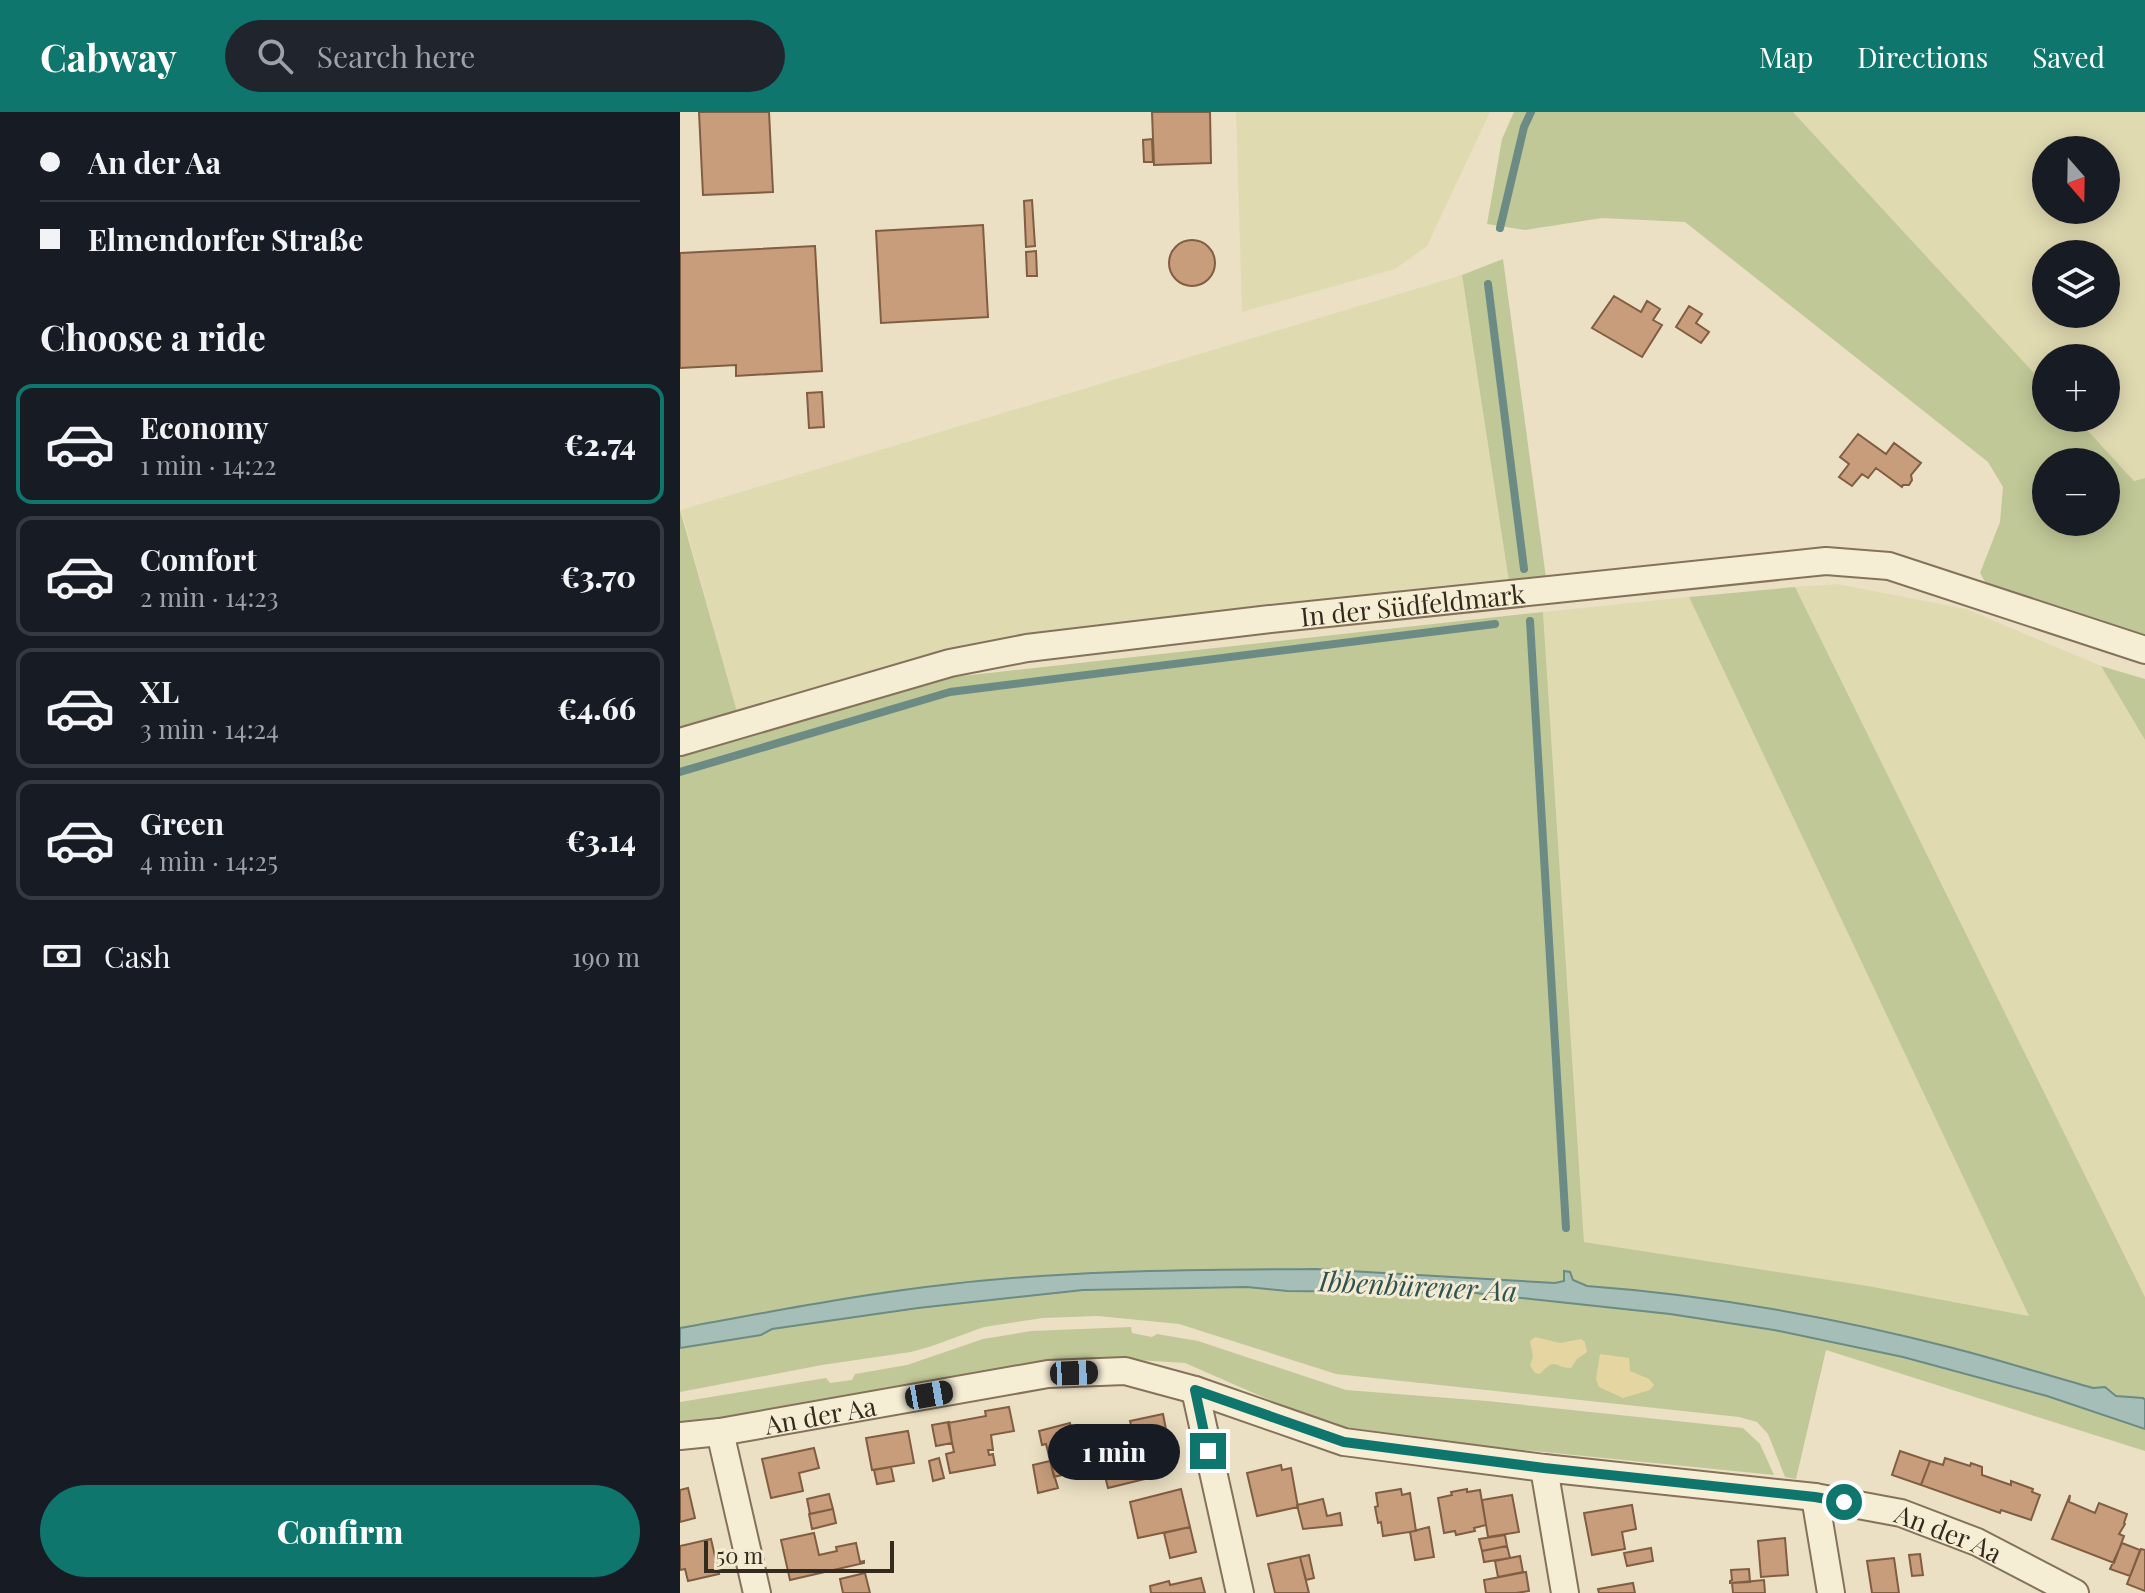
<!DOCTYPE html>
<html lang="en">
<head>
<meta charset="utf-8">
<style>
	:root { --surface:#171b24; --page:#20242c; --text:#f1f3f6; --muted:#9ea1a6; --line:#363941; --accent:#0f766e }
	body { margin:0; font-family:"Playfair Display",serif; background:var(--page); color:var(--text); height:100vh; display:flex; flex-direction:column; font-size:30px; white-space:nowrap }
	* { box-sizing:border-box; margin:0 }
	p { font-size:26px; color:var(--muted) }
	.icon { flex:none; width:44px; height:44px; fill:none; stroke:currentColor; stroke-width:2; stroke-linecap:round; stroke-linejoin:round }
	.map { position:relative; flex:1; overflow:hidden }
	.panel { display:flex; flex-direction:column; background:var(--surface); width:680px }
	.panel>* { flex:none }
	.hud { display:grid; align-content:center; height:176px; padding:0 40px; background:var(--surface) }
	.needle { width:52px; rotate:160deg }
	.buttons { position:absolute; left:1352px; top:24px; display:grid; gap:16px }
	.buttons a { display:grid; place-items:center; width:88px; height:88px; border-radius:50%; background:var(--surface); box-shadow:0 4px 20px #0003; font-size:40px }
	.scale { position:absolute; left:24px; bottom:20px; width:190px; box-sizing:border-box; padding-left:8px; border:4px solid #342a1e; border-top:0; font-size:22px; line-height:28px; white-space:nowrap; color:#342a1e; -webkit-text-stroke:6px #f3ead2; paint-order:stroke }
	.end { position:absolute; width:36px; height:36px; margin:-18px; border:10px solid #0f766e; background:#fff; box-shadow:0 0 0 4px #fff }
	.from { border-radius:50% }
	.bubble { position:absolute; height:56px; border-radius:28px; background:var(--surface); box-shadow:0 4px 20px #0003; font-size:26px; font-weight:800; line-height:56px; text-align:center }
	.car { position:absolute; width:24px; height:48px; margin:-24px -12px; border-radius:10px; box-shadow:0 0 6px 2px #0007; background:linear-gradient(#222 24%,#8ab4d8 0 40%,#222 0 76%,#8ab4d8 0 86%,#222 0) }
	.hud b { display:flex; align-items:center; gap:28px; height:76px; font-size:30px }
	.hud b+b { border-top:2px solid var(--line) }
	.hud i { width:20px; height:20px; background:var(--text) }
	ul { padding:0; list-style:none }
	li { display:flex; align-items:center; gap:24px; height:120px; margin:0 16px 12px; padding:0 24px; border:4px solid var(--line); border-radius:16px }
	li div { flex:1 }
	li b { display:block; font-size:30px }
	li em { font-style:normal; font-weight:800 }
	li.selected { border-color:var(--accent) }
	li>.icon { width:72px; height:72px; stroke-width:1.5 }
	h2 { padding:0 40px; font-size:36px; line-height:96px }
	.pay { display:flex; align-items:center; gap:20px; height:88px; padding:0 40px; font-size:30px }
	.pay p { margin-inline-start:auto }
	.action { display:flex; gap:16px; margin-top:auto; padding:16px 40px }
	.action a { flex:1; height:92px; border-radius:48px; background:var(--accent); color:#fff; font-size:32px; font-weight:800; line-height:92px; text-align:center }
	header { display:flex; align-items:center; gap:48px; box-sizing:border-box; height:112px; padding:0 40px; background:var(--accent); color:#fff }
	header strong { font-size:38px }
	nav { display:flex; gap:44px; margin-inline-start:auto; font-size:28px }
	.search { width:560px; height:72px; background:var(--page); display:flex; align-items:center; gap:20px; box-sizing:border-box; padding:0 28px; border-radius:44px; color:var(--muted); font-size:30px }
	main { display:flex; flex:1; min-height:0 }
	.map>svg:first-child { display:block }
	.farmland { fill:#e0dab1; fill-rule:evenodd }
	.green { fill:#c1c897; fill-rule:evenodd }
	.sand { fill:#e5d5a1 }
	.water { fill:#a5beb7; stroke:#6c8b84; stroke-width:2 }
	.lines { fill:none; stroke-linecap:round; stroke-linejoin:round }
	.stream { stroke:#6c8b84; stroke-width:8 }
	.building { fill:#c79d7b; stroke:#815d42; stroke-width:2 }
	.minor-casing { stroke:#84725b; stroke-width:30 }
	.minor { stroke:#f6edd5; stroke-width:26 }
	.route { stroke:#0f766e; stroke-width:10 }
	.labels { text-anchor:middle; dominant-baseline:central; stroke-width:6; stroke-linejoin:round; paint-order:stroke }
	.street-label { font-size:26px; fill:#342a1e; stroke:#f3ead2 }
	.water-label { font-size:28px; font-style:italic; fill:#2e5352; stroke:#f3ead2 }
</style>
</head>
<body>
<header>
<strong>Cabway</strong>
<div class="search"><svg class="icon" aria-label="search" viewBox="0 0 24 24"><circle cx="10" cy="10" r="6"/><path d="M15 15l6 6"/></svg>Search here</div>
<nav><a>Map</a><a>Directions</a><a>Saved</a></nav>
</header>
<main>
<section class="panel">
<div class="hud">
<b><i class="from"></i>An der Aa</b>
<b><i></i>Elmendorfer Straße</b>
</div>
<h2>Choose a ride</h2>
<ul>
<li class="selected"><svg class="icon" aria-label="car" viewBox="0 0 24 24"><path d="M5 17H2v-5l4-1 3-4h7l3 4 3 1v5h-3M9 17h6M6 11h13"/><circle cx="7" cy="17" r="2"/><circle cx="17" cy="17" r="2"/></svg><div><b>Economy</b><p>1 min · 14:22</p></div><em>€2.74</em></li>
<li><svg class="icon" aria-label="car" viewBox="0 0 24 24"><path d="M5 17H2v-5l4-1 3-4h7l3 4 3 1v5h-3M9 17h6M6 11h13"/><circle cx="7" cy="17" r="2"/><circle cx="17" cy="17" r="2"/></svg><div><b>Comfort</b><p>2 min · 14:23</p></div><em>€3.70</em></li>
<li><svg class="icon" aria-label="car" viewBox="0 0 24 24"><path d="M5 17H2v-5l4-1 3-4h7l3 4 3 1v5h-3M9 17h6M6 11h13"/><circle cx="7" cy="17" r="2"/><circle cx="17" cy="17" r="2"/></svg><div><b>XL</b><p>3 min · 14:24</p></div><em>€4.66</em></li>
<li><svg class="icon" aria-label="car" viewBox="0 0 24 24"><path d="M5 17H2v-5l4-1 3-4h7l3 4 3 1v5h-3M9 17h6M6 11h13"/><circle cx="7" cy="17" r="2"/><circle cx="17" cy="17" r="2"/></svg><div><b>Green</b><p>4 min · 14:25</p></div><em>€3.14</em></li>
</ul>
<div class="pay"><svg class="icon" aria-label="cash" viewBox="0 0 24 24"><path d="M3 7h18v10H3z"/><circle cx="12" cy="12" r="2"/></svg>Cash<p>190 m</p></div>
<div class="action"><a>Confirm</a></div>
</section>
<div class="map">
<svg width="1465" height="1481" viewBox="0 0 1465 1481">
	<rect width="100%" height="100%" fill="#ebe0c3"/>
	<path class="farmland" d="M556,0H810L747,134L715,157L562,200Z
		M1113,0H1465V366L1454,369L1396,306H1426V246H1366V274ZM1366,38H1426V98H1366ZM1366,142H1426V202H1366Z
		M782,163L829,470L280,536L58,603L1,398Z
		M1157,472L1286,497L1421,554L1465,628V1185L1115,475Z
		M1009,485L1350,1204L1188,1174L904,1130L863,500Z"/>
	<path class="green" d="M834,0H1113L1366,274V306H1396L1454,369L1465,366V527L1308,475L1300,461L1320,410L1323,375L1308,350L1005,110L922,106L845,118L807,112L822,27ZM1366,350H1426V410H1366Z
		M823,147L866,466L829,470L782,163Z
		M0,398L58,603L0,620Z
		M1115,475L1465,1185V1339L1146,1238L1116,1367L1105,1365L1088,1322L1077,1310L1059,1305L656,1262L499,1212L418,1204L363,1206L304,1215L252,1234L231,1240L142,1253L0,1280V643L273,565L863,500L904,1130L1188,1174L1349,1204L1009,485Z
		M1421,554L1465,567V628Z
		M451,1215L452,1221L472,1225L477,1222L518,1229L666,1278L807,1289L1063,1316L1080,1332L1094,1363L663,1320L505,1251L442,1247L323,1256L35,1309L0,1313V1290L146,1266L150,1271L172,1268L175,1262L227,1253L303,1227L351,1219Z"/>
	<path class="sand" d="M855,1225L880,1231L901,1227L905,1230L907,1240L897,1247L891,1256C873,1256 877,1244 860,1262L855,1261L850,1253L853,1245L850,1229Z
		M920,1242L949,1246L950,1259L969,1267L974,1273L970,1278L943,1286L919,1275L916,1267Z"/>
	<path class="water" d="M635,1157L875,1171L884,1169V1159L890,1160L893,1168L907,1174C1031,1183 1153,1205 1273,1236C1320,1248 1366,1263 1413,1276L1425,1275L1436,1284L1463,1286L1465,1288V1317L1367,1284L1223,1245L1094,1218L990,1202L795,1181L607,1179L567,1175L403,1178L238,1196L92,1217L81,1223L0,1236V1216C90,1200 180,1182 271,1172C391,1158 514,1158 635,1157Z"/>
	<g class="lines">
		<path class="stream" d="M820,116L844,15L851,0
			M808,172L844,457
			M850,509L886,1116
			M0,660L270,580L815,512"/>
	</g>
	<path class="building" d="M19,0H89L93,80L23,83Z
		M472,0H530L531,51L474,53Z
		M472,27L473,50H464L463,28Z
		M352,88L355,134L346,135L344,89Z
		M303,113L308,205L201,211L196,119Z
		M489 151a23 23 0 1 1 46 0a23 23 0 1 1-46 0Z
		M135,134L142,259L56,264V253L0,256V141Z
		M356,139L357,164H347L346,140Z
		M934,184L961,200L967,189L980,197L973,208L982,213L962,245L912,216Z
		M1009,194L1022,202L1016,211L1029,220L1021,231L996,215Z
		M142,280L144,315L129,316L127,281Z
		M1178,322L1206,342L1214,331L1241,351L1231,363L1232,368L1229,373H1223L1222,375L1196,356L1188,366L1182,362L1172,374L1159,365L1169,352L1160,345Z
		M329,1295L334,1319L311,1323L313,1338H308L309,1343L313,1342L315,1353L270,1361L266,1342L274,1340L268,1311L306,1304L305,1299Z
		M483,1302L490,1338L485,1340L487,1349L461,1354L450,1309Z
		M269,1310L272,1331L256,1334L252,1313Z
		M390,1311L391,1318L401,1316L407,1319L410,1332L407,1338L411,1356L374,1365L366,1332L362,1333L359,1319Z
		M228,1319L234,1351L192,1358L186,1326Z
		M134,1336L139,1356L119,1361L123,1379L91,1386L82,1347Z
		M1220,1339L1250,1349L1241,1373L1212,1363Z
		M259,1346L264,1366L253,1369L249,1349Z
		M1265,1346L1290,1354L1291,1351L1302,1355V1363L1331,1373V1369L1353,1377L1352,1380L1360,1383L1351,1408L1321,1398L1320,1401L1241,1373L1250,1349L1263,1353Z
		M370,1349L378,1376L358,1381L353,1353Z
		M460,1349L461,1354L466,1353L469,1366L428,1376L423,1356Z
		M601,1353L602,1358L611,1356L618,1395L577,1404L567,1361Z
		M211,1355L214,1369L197,1372L194,1358Z
		M8,1376L15,1406L0,1410V1378Z
		M501,1377L510,1415L458,1426L450,1390Z
		M721,1377L722,1383L730,1381L736,1419L703,1424L701,1410L698,1411L695,1395L698,1394L696,1381Z
		M787,1377V1380L800,1378L806,1413L794,1416L795,1419L776,1423L775,1419L764,1421L758,1386L772,1383L771,1380Z
		M149,1382L153,1397L130,1402L127,1387Z
		M832,1383L839,1420L808,1425L802,1388Z
		M1390,1383L1389,1390L1415,1401L1419,1391L1447,1402L1444,1411L1445,1412L1439,1422L1444,1424L1434,1451L1372,1427Z
		M643,1387L647,1404L660,1401L662,1413L623,1417L617,1393Z
		M952,1393L956,1417L942,1420L945,1437L912,1443L904,1401Z
		M153,1397L156,1411L132,1417L129,1402Z
		M510,1415L516,1440L490,1446L484,1421Z
		M749,1415L754,1445L735,1448L730,1420Z
		M134,1421L139,1443L157,1439L156,1435L176,1431L180,1450L184,1449V1451L110,1468L101,1428Z
		M825,1423L827,1434L802,1439L799,1427Z
		M1105,1426L1108,1463L1081,1465L1078,1429Z
		M31,1427L39,1462L8,1469L5,1457L0,1458V1434Z
		M1442,1431L1460,1438L1450,1464L1430,1457Z
		M827,1434L830,1446L804,1450L802,1439Z
		M971,1436L973,1449L947,1454L944,1441Z
		M1461,1437L1465,1438V1479L1447,1472Z
		M1240,1442L1243,1463L1232,1464L1229,1443Z
		M629,1443L634,1466L626,1468L620,1445Z
		M840,1444L843,1460L818,1465L815,1449Z
		M620,1445L629,1481H595L588,1452Z
		M1214,1446L1219,1481H1192L1187,1449Z
		M1069,1457L1070,1470L1050,1471V1469L1052,1468L1051,1458Z
		M846,1460L849,1479L836,1481H806L804,1468Z
		M185,1461L190,1481H163L160,1467Z
		M521,1466L525,1481H471L470,1474L489,1469L490,1473Z
		M1084,1468L1085,1481H1053L1052,1471Z
		M953,1471L955,1481H919L918,1477Z"/>
	<g class="lines">
		<g class="minor-casing">
			<g id="minor">
				<path id="s1" d="M0,630L270,551L347,536L590,507L1146,449L1209,454L1465,538"/>
				<path d="M515,1278L560,1481"/>
				<path d="M40,1320L77,1481"/>
				<path id="s2" d="M0,1324L40,1320L368,1262L445,1259L515,1278L664,1330L864,1356L1135,1385L1221,1401L1297,1430L1395,1481"/>
				<path d="M864,1356L885,1481"/>
				<path d="M1135,1385L1151,1481"/>
			</g>
		</g>
		<use href="#minor" class="minor"/>
	</g>
	<g class="lines">
		<path class="route" d="M528,1339L515,1278L664,1330L864,1356L1135,1385L1164,1390"/>
	</g>
	<g class="labels">
		<g class="street-label">
			<text stroke="none"><textPath href="#s1" startOffset="748">In der Südfeldmark</textPath></text>
			<text stroke="none"><textPath href="#s2" startOffset="142">An der Aa</textPath></text>
			<text stroke="none"><textPath href="#s2" startOffset="1294">An der Aa</textPath></text>
		</g>
		<g class="water-label">
			<text transform="translate(738 1173) rotate(3)">Ibbenbürener Aa</text>
		</g>
	</g>
</svg>
<div class="buttons">
<a><svg class="needle" viewBox="-14 -14 28 28"><path d="M0-13l5 13h-10z" fill="#e53935"/><path d="M0 13l5-13h-10z" fill="#9ea1a6"/></svg></a>
<a><svg class="icon" aria-label="layers" viewBox="0 0 24 24"><path d="M12 4l9 5-9 5-9-5zM3 14l9 5 9-5"/></svg></a>
<a>+</a>
<a>−</a>
</div>
<div class="scale">50 m</div>
<i class="end from" style="left:1164px;top:1390px"></i>
<i class="end" style="left:528px;top:1339px"></i>
<div class="bubble" style="left:368px;top:1312px;width:132px">1 min</div>
<i class="car" style="left:394px;top:1261px;rotate:88deg"></i>
<i class="car" style="left:249px;top:1283px;rotate:80deg"></i>
</div>
</main>
</body>
</html>
